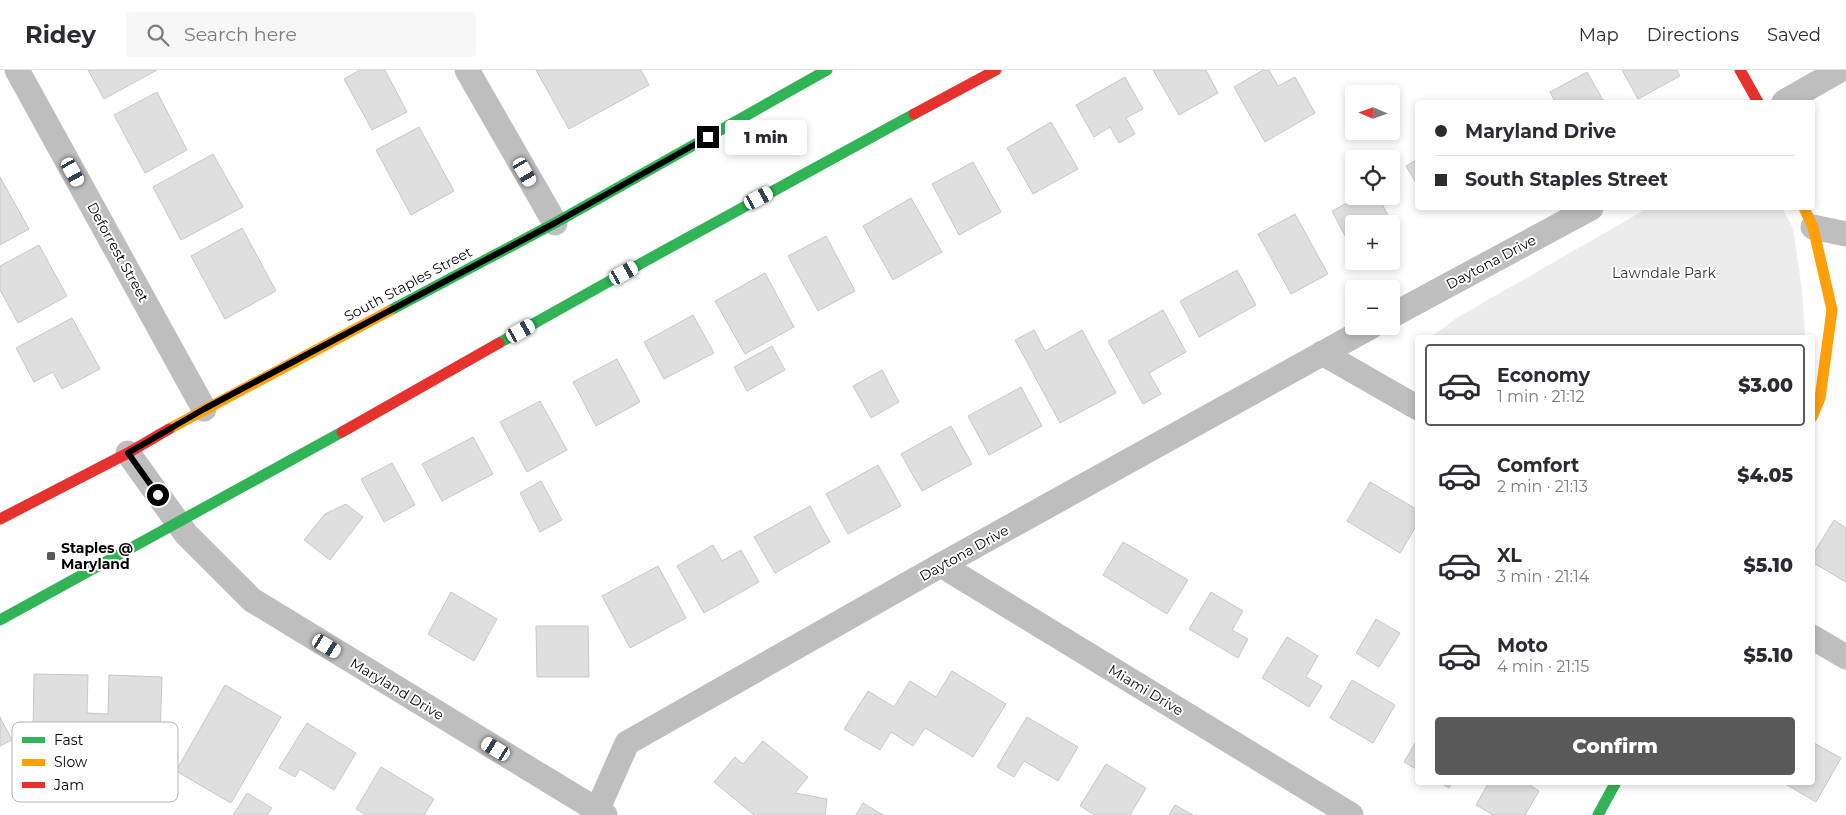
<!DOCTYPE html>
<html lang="en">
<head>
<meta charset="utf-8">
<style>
	:root { --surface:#fff; --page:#f7f7f7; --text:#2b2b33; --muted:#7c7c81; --line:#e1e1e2; --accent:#595959 }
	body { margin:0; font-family:Montserrat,sans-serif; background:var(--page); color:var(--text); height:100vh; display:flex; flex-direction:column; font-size:19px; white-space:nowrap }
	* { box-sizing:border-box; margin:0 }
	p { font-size:16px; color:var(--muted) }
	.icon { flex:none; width:28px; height:28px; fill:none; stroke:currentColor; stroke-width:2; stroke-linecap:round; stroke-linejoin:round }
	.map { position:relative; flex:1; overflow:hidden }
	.sheet { position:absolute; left:1415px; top:265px; width:400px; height:450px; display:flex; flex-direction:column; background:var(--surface); border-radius:5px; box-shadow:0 2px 8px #0003 }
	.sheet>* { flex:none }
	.guide { position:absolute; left:1415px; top:30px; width:400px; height:110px; border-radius:5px; box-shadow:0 2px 8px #0003; display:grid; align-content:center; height:110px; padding:0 20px; background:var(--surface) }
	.needle { width:32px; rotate:272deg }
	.tools { position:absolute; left:1345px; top:15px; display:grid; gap:10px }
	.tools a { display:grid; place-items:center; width:55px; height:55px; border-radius:5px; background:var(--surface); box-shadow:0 2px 8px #0003; font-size:25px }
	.end { position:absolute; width:22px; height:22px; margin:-11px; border:6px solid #000; background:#fff; box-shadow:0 0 0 2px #fff }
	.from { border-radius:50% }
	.bubble { position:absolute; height:35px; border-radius:5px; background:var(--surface); box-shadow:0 2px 8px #0003; font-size:16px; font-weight:800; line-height:35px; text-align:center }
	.car { position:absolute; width:15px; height:30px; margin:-15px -8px; border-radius:6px; box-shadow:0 0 4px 1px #0007; background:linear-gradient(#fff 24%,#345 0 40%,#fff 0 76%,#345 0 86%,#fff 0) }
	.guide b { display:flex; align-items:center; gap:18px; height:48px; font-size:19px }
	.guide b+b { border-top:1px solid var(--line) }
	.guide i { width:12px; height:12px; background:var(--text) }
	ul { padding:9px 0 0; list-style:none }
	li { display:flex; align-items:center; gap:15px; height:82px; margin:0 10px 8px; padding:0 10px; border:2px solid transparent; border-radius:5px }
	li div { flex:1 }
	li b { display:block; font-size:19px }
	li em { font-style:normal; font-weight:800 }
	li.on { border-color:var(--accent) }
	li>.icon { width:45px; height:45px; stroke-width:1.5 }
	.primary-button { display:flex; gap:10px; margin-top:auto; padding:10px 20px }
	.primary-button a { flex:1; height:58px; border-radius:5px; background:var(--accent); color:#fff; font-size:20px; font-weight:800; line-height:58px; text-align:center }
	header { display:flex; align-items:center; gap:30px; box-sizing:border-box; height:70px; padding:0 25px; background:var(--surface); border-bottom:1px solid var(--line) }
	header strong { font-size:24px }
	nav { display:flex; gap:28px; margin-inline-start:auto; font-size:18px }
	.search { width:350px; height:45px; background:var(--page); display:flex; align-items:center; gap:12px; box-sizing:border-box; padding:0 18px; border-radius:5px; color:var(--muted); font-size:19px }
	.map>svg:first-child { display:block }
	.green { fill:#ececec }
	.building { fill:#dfdfdf; stroke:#c7c7c7 }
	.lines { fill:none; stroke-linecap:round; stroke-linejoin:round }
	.street { stroke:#bebebe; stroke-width:25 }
	.fast { stroke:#30b455; stroke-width:11 }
	.slow { stroke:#ff9f0a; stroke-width:11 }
	.jam { stroke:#e5322d; stroke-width:11 }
	.route { stroke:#000; stroke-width:6 }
	.poi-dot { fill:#595959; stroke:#fff; stroke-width:2 }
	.labels { text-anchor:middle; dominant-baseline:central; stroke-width:4; stroke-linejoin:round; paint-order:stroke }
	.street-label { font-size:14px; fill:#000; stroke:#fff }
	.park-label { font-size:14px; fill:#333; stroke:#fff }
	.poi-label { font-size:14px; font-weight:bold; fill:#000; stroke:#fff; text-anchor:start }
	.key { fill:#fff; stroke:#b2b2b2; stroke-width:1 }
	.key-label { font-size:14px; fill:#000 }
</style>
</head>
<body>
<header>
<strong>Ridey</strong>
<div class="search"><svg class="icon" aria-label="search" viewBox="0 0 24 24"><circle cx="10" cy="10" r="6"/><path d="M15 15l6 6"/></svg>Search here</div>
<nav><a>Map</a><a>Directions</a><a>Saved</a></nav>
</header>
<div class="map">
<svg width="1846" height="745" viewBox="0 0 1846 745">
	<rect width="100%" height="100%" fill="#fff"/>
	<path class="green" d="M1648,138H1782L1793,158L1802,220L1805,267H1431L1458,247Z"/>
	<path class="building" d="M88,0H157L104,29Z
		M360,0H385L407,42L372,60L344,9Z
		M536,0H641L649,15L569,59Z
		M1153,0H1206L1218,23L1179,45Z
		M1263,0H1269L1278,16L1295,7L1315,43L1265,72L1234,17Z
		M1622,0H1677L1680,6L1638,29Z
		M1587,2L1604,32H1555L1550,22Z
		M1125,7L1143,39L1126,48L1135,64L1119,73L1110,57L1094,67L1076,35Z
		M157,22L187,80L145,103L114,45Z
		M1051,52L1078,99L1033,124L1007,78Z
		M419,57L454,121L411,145L376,80Z
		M213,84L243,137L181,170L153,117Z
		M1418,89V116L1406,96Z
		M973,92L1001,142L959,165L932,114Z
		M0,107L29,159L0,175Z
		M1360,126H1378L1395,159L1391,161V154H1354L1353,181L1332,141Z
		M911,128L942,182L893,210L863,156Z
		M1295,144L1328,204L1291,224L1258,164Z
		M242,158L276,221L225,249L191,186Z
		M826,166L855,221L818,241L788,186Z
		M39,175L67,226L18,253L0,220V196Z
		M1237,200L1256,235L1199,267L1180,231Z
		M765,203L794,257L745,284L715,231Z
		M1163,240L1186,282L1149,303L1161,324L1143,334L1108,271Z
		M693,245L714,283L664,309L644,272Z
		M72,248L100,299L62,319L53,302L34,312L16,278Z
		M1034,260L1045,281L1082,260L1116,323L1060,353L1015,270Z
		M772,276L785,300L747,321L734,297Z
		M617,289L640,332L596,356L573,312Z
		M882,300L899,332L871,348L853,316Z
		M1021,317L1042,356L989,385L968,346Z
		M540,331L567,380L527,402L500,352Z
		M951,356L972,394L922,421L901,384Z
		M473,367L493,404L442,431L422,394Z
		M392,393L415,435L384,452L361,409Z
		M878,395L901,436L848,464L826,424Z
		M541,411L562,450L540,462L520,423Z
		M1370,412L1418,440V453L1400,483L1347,451Z
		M346,434L363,447L330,490L304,470L325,444Z
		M810,436L830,472L775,503L754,467Z
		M1834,450L1846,458V512L1812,492V486Z
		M1123,472L1188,510L1167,544L1103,505Z
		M713,475L722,491L741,480L759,512L704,543L677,496Z
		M658,496L686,548L630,578L602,526Z
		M451,522L497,549L474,591L428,564Z
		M1211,522L1243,541L1232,560L1248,569L1238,588L1189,559Z
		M1376,549L1400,563L1379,597L1356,583Z
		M536,556H588L589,607H537Z
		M1287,567L1318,586L1306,607L1322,616L1309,637L1262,608Z
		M952,601L1006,634L973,687L925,658L913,676L891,662L880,680L844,659L868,621L894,637L910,611L936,627Z
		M34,604L88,605L87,643L108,644L109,605L162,607L160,666L139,665L138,685L96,684V704L53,703L54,664L33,663Z
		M1352,610L1395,635L1373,673L1330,648Z
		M225,615L281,647L231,733L176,701Z
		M0,647L12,670L0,676Z
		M1027,647L1078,677L1058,711L1024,691L1014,707L997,697Z
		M307,653L356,683L334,720L300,699L295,707L279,698Z
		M1418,668V700L1404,692Z
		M763,671L808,707L795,723L827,729L825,745H754L714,712L735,687L743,694Z
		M1812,672L1841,688L1816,732L1782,712H1812Z
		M1106,694L1146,718L1130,745H1095L1080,736Z
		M381,697L434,729L424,745H366L356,739Z
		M1439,712H1452L1449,718Z
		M1489,712H1525L1539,721L1525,745H1493L1476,735Z
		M247,723L272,738L267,745H233Z
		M863,733L883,745H856Z
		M1175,735L1193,745H1169Z"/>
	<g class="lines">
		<path class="street" d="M17,0L204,339
			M467,0L555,153
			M1784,32L1840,0
			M1813,157L1846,164
			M1391,246L1591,138
			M1322,283L1418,338
			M128,383L186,464L252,530L605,745
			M941,495L1351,745
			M1812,567L1846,587
			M595,745L627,673L941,495L1372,256"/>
		<path class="fast" d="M389,241L555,153L827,0
			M499,273L658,184L914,44
			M0,550L342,362
			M1598,745L1616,712"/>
		<path class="slow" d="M1804,138L1813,157L1832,240L1820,328L1812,347
			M169,359L389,241"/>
		<path class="jam" d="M1740,0L1758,32
			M914,44L996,0
			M342,362L499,273
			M0,449L128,383L169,359"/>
	</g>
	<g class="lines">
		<path class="route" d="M158,425L128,383L204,339L555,153L708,67"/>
	</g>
	<rect class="poi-dot" x="46" y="481" width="10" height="10" rx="2.5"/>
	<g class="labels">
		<g class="street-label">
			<text transform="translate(118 182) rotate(61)">Deforrest Street</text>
			<text transform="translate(1491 192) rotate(-28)">Daytona Drive</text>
			<text transform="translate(408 214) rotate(-28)">South Staples Street</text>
			<text transform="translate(964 483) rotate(-29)">Daytona Drive</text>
			<text transform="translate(397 619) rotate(31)">Maryland Drive</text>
			<text transform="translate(1146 620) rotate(31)">Miami Drive</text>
		</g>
		<g class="park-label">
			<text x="1664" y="203">Lawndale Park</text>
		</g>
		<g class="poi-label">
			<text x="61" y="478">Staples @<tspan x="61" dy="16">Maryland</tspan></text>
		</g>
	</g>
	<rect x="12" y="652" width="166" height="80" rx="8" class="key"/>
	<rect x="22" y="667" width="23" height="6" fill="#30b455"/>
	<rect x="22" y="689" width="23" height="7" fill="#ff9f0a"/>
	<rect x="22" y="712" width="23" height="6" fill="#e5322d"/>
	<g class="key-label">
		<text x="54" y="675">Fast</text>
		<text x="54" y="697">Slow</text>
		<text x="54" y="720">Jam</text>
	</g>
</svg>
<div class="tools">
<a><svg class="needle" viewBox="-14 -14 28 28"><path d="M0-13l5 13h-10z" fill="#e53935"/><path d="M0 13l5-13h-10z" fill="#7c7c81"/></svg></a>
<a><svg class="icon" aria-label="locate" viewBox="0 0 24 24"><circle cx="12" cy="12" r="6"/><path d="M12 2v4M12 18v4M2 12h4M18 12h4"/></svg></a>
<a>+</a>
<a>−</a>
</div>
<i class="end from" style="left:158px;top:425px"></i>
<i class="end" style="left:708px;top:67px"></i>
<div class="bubble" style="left:725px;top:50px;width:82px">1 min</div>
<i class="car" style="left:73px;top:102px;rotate:151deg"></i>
<i class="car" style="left:525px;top:102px;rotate:150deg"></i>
<i class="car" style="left:759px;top:128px;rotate:62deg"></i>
<i class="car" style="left:624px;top:203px;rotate:61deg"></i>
<i class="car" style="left:521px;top:261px;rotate:61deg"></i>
<i class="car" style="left:327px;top:576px;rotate:121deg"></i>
<i class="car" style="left:496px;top:679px;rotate:301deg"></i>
<div class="guide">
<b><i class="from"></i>Maryland Drive</b>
<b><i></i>South Staples Street</b>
</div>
<section class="sheet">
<ul>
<li class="on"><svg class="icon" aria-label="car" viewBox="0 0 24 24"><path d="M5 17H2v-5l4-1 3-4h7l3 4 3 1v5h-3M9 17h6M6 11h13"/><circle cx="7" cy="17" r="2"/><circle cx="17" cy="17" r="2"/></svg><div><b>Economy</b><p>1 min · 21:12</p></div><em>$3.00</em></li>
<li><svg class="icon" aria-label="car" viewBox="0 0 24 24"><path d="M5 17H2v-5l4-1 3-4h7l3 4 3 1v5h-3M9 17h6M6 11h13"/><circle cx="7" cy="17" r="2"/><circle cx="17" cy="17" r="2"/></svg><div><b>Comfort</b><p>2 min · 21:13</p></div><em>$4.05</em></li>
<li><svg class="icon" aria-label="car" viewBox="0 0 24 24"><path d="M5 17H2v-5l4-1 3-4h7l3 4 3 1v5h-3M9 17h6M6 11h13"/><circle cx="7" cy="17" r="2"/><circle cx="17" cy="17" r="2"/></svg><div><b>XL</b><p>3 min · 21:14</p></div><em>$5.10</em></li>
<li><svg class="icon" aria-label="car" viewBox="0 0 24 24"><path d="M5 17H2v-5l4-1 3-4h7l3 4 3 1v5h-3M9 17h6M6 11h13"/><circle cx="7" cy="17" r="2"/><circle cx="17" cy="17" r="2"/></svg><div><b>Moto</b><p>4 min · 21:15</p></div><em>$5.10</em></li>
</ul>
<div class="primary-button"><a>Confirm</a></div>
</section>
</div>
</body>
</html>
